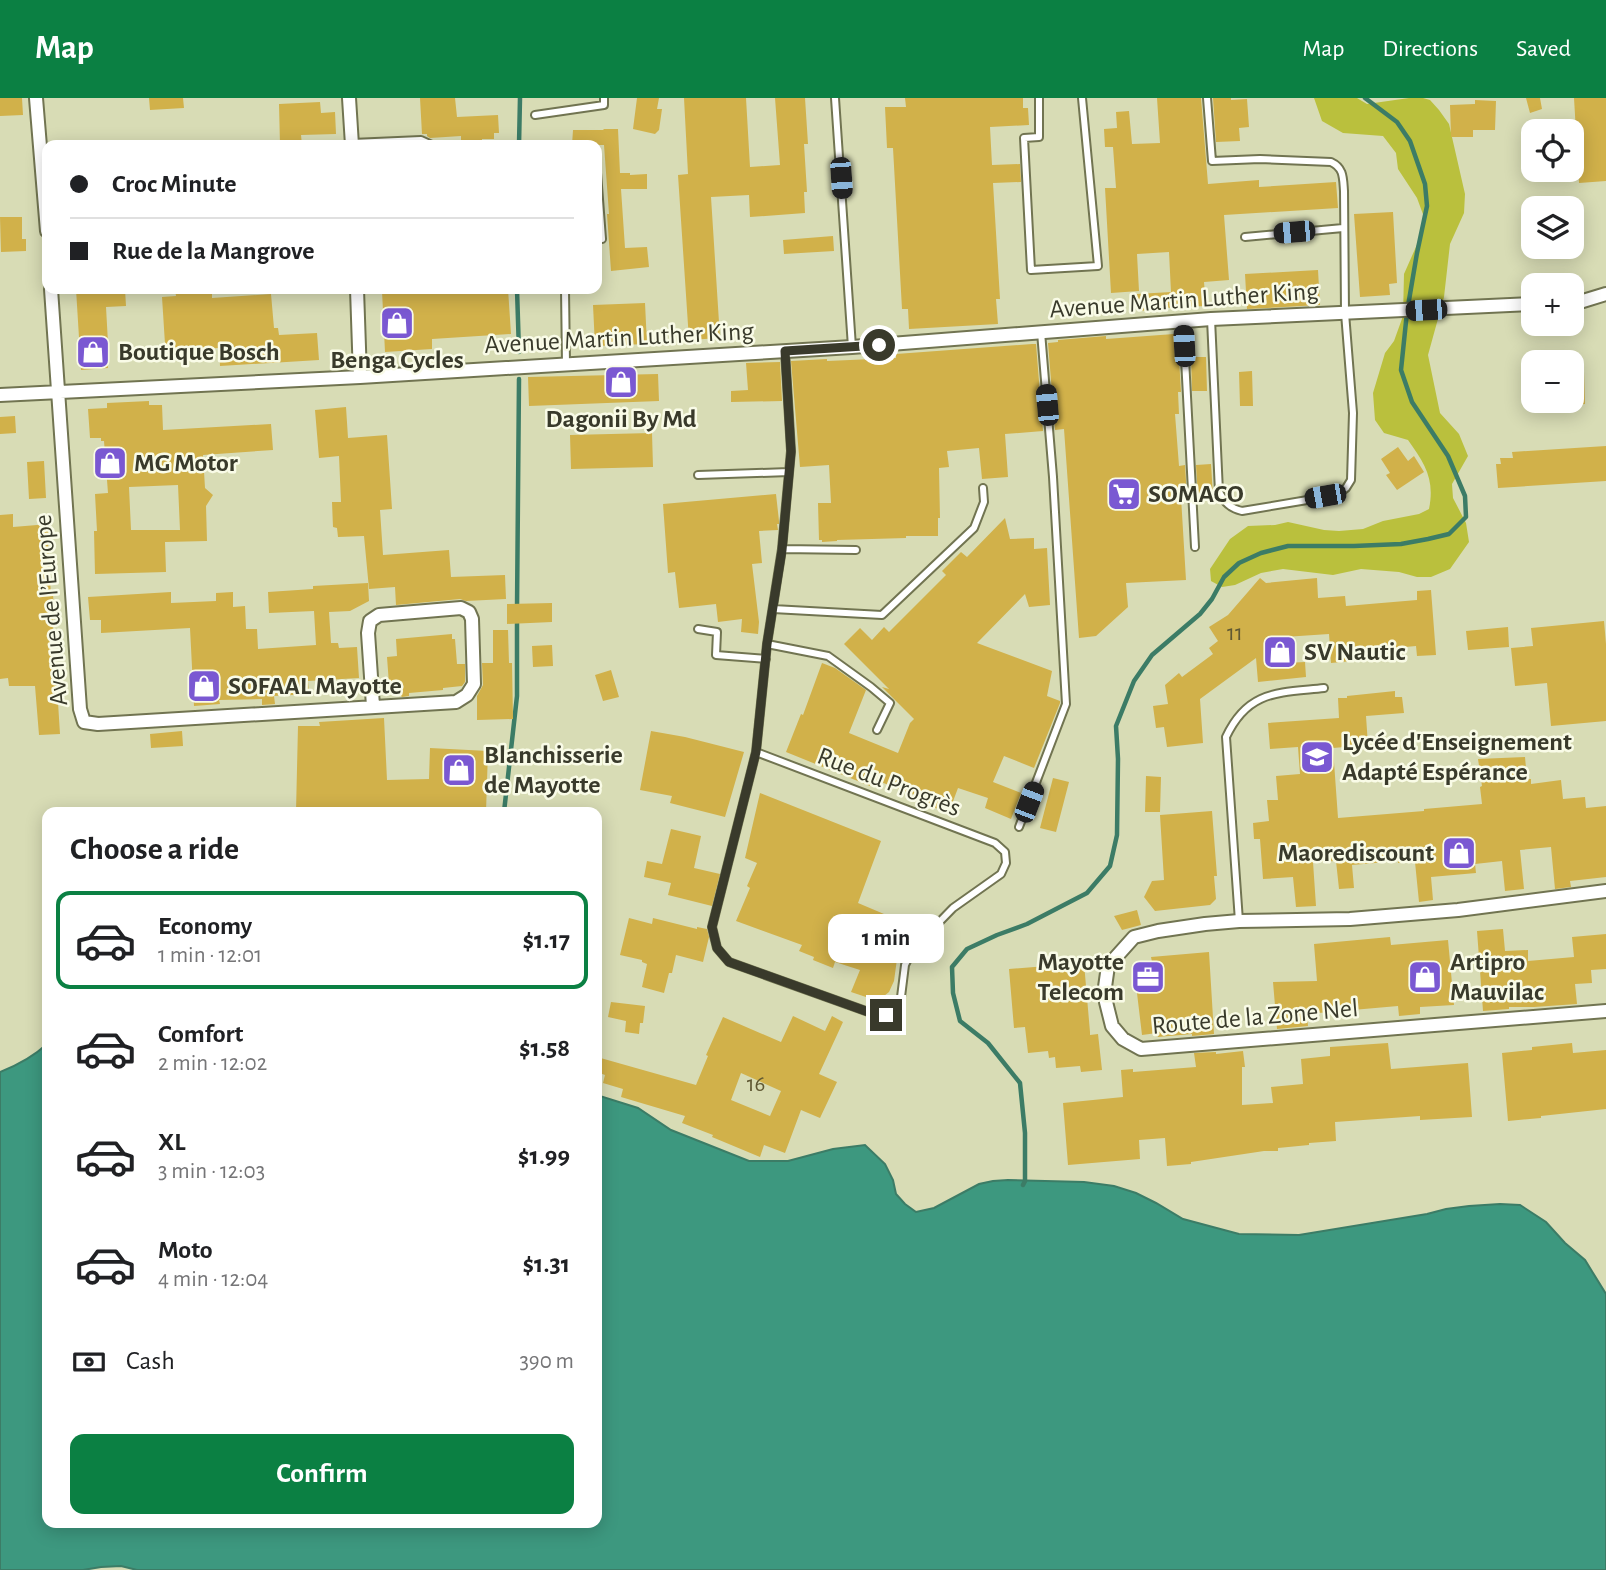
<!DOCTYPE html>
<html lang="en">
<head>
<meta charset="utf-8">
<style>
	:root { --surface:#fff; --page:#f6f6f6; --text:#202124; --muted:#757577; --line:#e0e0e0; --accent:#0b8043 }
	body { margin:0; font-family:"Alegreya Sans",sans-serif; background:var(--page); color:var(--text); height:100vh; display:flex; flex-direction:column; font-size:26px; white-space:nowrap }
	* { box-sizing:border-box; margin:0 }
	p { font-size:23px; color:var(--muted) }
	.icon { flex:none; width:38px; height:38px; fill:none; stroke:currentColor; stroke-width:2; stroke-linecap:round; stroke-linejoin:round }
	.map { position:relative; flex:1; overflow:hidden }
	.details { position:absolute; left:42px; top:709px; width:560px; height:721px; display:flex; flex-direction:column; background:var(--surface); border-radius:14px; box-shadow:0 4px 18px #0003 }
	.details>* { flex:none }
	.guide { position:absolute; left:42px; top:42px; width:560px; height:154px; border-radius:14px; box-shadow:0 4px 18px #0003; display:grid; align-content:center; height:154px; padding:0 28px; background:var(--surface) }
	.buttons { position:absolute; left:1521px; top:21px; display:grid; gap:14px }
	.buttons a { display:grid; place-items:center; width:63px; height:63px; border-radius:14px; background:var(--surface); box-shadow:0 4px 18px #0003; font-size:35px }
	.end { position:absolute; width:32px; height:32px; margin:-16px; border:9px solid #393a2b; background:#fff; box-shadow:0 0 0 4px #fff }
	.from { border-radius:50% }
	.bubble { position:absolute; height:49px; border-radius:14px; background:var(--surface); box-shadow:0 4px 18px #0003; font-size:23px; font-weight:700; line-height:49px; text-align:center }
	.car { position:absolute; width:21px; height:42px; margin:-21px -10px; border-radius:9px; box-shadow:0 0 5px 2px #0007; background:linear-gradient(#222 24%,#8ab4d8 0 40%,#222 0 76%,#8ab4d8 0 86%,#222 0) }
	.guide b { display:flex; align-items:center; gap:24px; height:66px; font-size:26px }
	.guide b+b { border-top:2px solid var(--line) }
	.guide i { width:18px; height:18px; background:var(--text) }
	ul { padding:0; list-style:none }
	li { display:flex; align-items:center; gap:21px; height:98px; margin:0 14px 10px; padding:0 14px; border:4px solid transparent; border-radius:14px }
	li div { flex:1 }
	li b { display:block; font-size:26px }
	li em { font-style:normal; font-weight:700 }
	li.current { border-color:var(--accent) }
	li>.icon { width:63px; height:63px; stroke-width:1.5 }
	h2 { padding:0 28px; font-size:32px; line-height:84px }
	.pay { display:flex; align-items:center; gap:18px; height:77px; padding:0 28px; font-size:26px }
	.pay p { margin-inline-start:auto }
	.button { display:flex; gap:14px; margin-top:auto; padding:14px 28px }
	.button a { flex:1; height:80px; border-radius:14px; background:var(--accent); color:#fff; font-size:28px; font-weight:700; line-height:80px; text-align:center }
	header { display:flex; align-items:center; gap:42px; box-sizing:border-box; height:98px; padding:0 35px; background:var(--accent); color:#fff }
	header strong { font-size:33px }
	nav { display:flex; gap:38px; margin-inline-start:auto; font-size:24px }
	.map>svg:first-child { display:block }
	.green { fill:#bac03d }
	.water { fill:#3d987f; stroke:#3c7c66; stroke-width:2 }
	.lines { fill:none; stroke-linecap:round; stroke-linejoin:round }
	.stream { stroke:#3c7c66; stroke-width:4.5 }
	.building { fill:#d1b14a; fill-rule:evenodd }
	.lane-casing { stroke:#717451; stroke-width:10 }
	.street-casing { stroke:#717451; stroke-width:16 }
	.lane { stroke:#fff; stroke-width:6 }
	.street { stroke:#fff; stroke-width:12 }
	.route { stroke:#393a2b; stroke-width:9 }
	.labels { text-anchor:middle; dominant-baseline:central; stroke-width:5; stroke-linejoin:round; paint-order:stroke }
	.number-label { font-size:23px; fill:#5f5833 }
	.street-label { font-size:26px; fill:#393a2b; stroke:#f9fbe7 }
	.poi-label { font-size:26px; font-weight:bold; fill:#393a2b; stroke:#f9fbe7; text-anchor:start }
</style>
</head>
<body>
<header>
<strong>Map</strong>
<nav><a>Map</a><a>Directions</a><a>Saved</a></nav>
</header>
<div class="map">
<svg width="1606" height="1472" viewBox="0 0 1606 1472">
	<rect width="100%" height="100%" fill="#d8dcb5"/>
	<path class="green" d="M1314,0H1357L1367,6L1409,0H1423L1430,2L1439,12L1449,26L1465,96L1464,115L1450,146L1444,199L1428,257L1440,315L1459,336L1468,358L1452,386L1453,400L1466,425L1469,444L1450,471L1431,479H1417L1399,474L1361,471L1333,477L1283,471L1261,475L1235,487L1222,489L1211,483L1210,471L1230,441L1248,428L1275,427L1288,424L1324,432L1339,433L1363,431L1383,423L1419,416L1429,411C1435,381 1425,366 1408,342L1384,335L1375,322L1373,295L1385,255L1394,243L1403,218L1404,176L1419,142L1424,119L1417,100L1398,71L1396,55L1383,38L1343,35L1322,23Z"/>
	<path class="water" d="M47,946V1424H597V997L638,1010L671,1032L749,1063H788L833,1051L865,1047L885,1066L893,1082L896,1096L905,1106L916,1114L934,1110L979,1086L993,1083L1008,1082L1084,1084L1114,1088L1136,1095L1156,1105L1183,1121L1239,1136L1299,1137L1427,1116L1446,1111L1469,1108L1500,1106L1520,1107L1546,1124L1565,1145L1585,1162L1606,1196V1472H137L121,1468L101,1469L83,1472H0V974C18,967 33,959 47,946Z"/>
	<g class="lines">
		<path class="stream" d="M519,47L520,0
			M517,191L519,254
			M517,511L519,281
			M504,714L517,598V520
			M1023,1087L1025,1083V1035L1020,985L988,945L960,923L953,895L952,869L967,851L997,837L1027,826L1087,795L1110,768L1117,737L1118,661L1116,628L1134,583L1152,557L1200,516L1212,501L1224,479L1239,465L1261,455L1288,448H1354L1401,446L1428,441L1449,436L1466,419L1465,398L1448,358L1412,304L1401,272L1407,214L1417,155L1427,108L1425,86L1410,43L1397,24L1365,0"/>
	</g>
	<path class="building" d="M0,0H22L23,17L0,18Z
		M149,0H183L184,10L150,12Z
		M420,0H455L457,19L498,17L499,35H494V41H482V47H461V38L430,40L427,38V36H422Z
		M637,0H659L657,11H662L659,32L655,36L633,31Z
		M684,0H746L750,69L780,67L775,0H805L808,46H804L807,94H804L805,115L750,119L749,97L711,99L720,240L689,242L678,77L688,76Z
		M905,0H1023V10H1028L1029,27L990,29L992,67L1020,66L1021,84L993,85L1000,201H996L998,226L909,231L908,211H902L893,50H887L885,9H906Z
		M1157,0H1201L1208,86L1259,82V89L1336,84L1338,110L1224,117L1229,182L1204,184L1206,208L1164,210V211L1138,213L1137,196L1171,194L1169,154L1137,156L1139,193L1111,195L1105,90H1116L1113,49H1105L1104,31L1117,30L1116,14L1129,13L1132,46L1160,45Z
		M1213,0H1231V2L1247,1L1249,29L1239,30L1240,43L1216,44Z
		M1526,0H1540L1542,11L1530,15Z
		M1574,0H1606V83L1579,85Z
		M1475,2L1496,3L1495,32H1473V39H1451L1450,7L1475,6Z
		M320,4L321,15L335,14L336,36L301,37L302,47H280L279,6Z
		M603,31H618L620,75H630V77L647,76V91H621L625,150L647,149L649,169L611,173L607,116H609L604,47H572L573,32H604Z
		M1393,114L1397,185L1389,186L1390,197L1360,199L1354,116Z
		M0,119H22V141H26V153L1,154Z
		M833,138L834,153L784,156L783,142Z
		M1318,172L1320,207L1247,211L1245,176Z
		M76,191H125L126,208L106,209L108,245H106L108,270L81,272Z
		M175,191H212V200L271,196L274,230H278L279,237L317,235L319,262L220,268L219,250L174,252V246H165L162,199L176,198Z
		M440,191H508L511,236L432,241V251L385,254L382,193Z
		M645,205L647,246L595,248L593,207Z
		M1174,236L1175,260H1179L1181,294H1178L1179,316H1175L1179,368L1185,367L1187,399H1181L1186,482L1126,485L1128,509L1096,538L1079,540L1064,331L1055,332L1048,245L1058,244V242L1106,238V241Z
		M1032,246H1036L1043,333L1005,336L1008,379L982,381L979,350L947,353L949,369L939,370L940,420H938V438H906V440L837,442V443L822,444V442H819L818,405H831L829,367L800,369L791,263L827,261V263L896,260V256Z
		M1191,259H1206L1207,293H1192Z
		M780,264L782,303L731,304V293L748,292L746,265Z
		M1252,273L1253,308H1240L1239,274Z
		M1584,274L1585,306L1572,307V275Z
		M658,276L659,303L529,308L528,279Z
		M149,303V307H162L163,332L271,326L273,352L203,357L205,390L213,397L206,408L207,443L165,444L166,474L95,476L94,433H97L95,396L108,395L104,343H101V340H90L88,311L107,310V305ZM178,387L180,432H131L129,389Z
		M346,309L348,340L387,337L392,411L380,412L383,457L449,452L451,479L505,477L506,501L466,503L460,501L396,507L395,489L369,491L364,438L338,439L337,430L333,429L332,404H341L339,358L319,360L315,312Z
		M15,318L16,335L0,336V319Z
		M652,335L653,369L571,371L570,337Z
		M1606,348V383L1498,390L1496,366H1501L1500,360H1513L1512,354Z
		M1398,349L1408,363L1414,358L1424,374L1397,392L1386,377L1390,375L1381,361Z
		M44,363L46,400L29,401L27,364Z
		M1211,366L1213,398L1198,399L1196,367Z
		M776,396L779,423V426H777L778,432L759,433L762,465L752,466L759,524L758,536L741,534L742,521L718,524L716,506L679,510L675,474L668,475L663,406Z
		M13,416V429L49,426L50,445H48L51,498L53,497L54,509L52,510L60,636L39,637L35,588H9L8,580L0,581V417Z
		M1005,420L1010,441L1034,440V451L1047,450L1050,507L1029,509L1025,496L977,545L1052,573L1047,598L1060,603V605L1034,670L1004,658L993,684L1021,695L1011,721L985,710L988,700L958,690L952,706L948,705L945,713L926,707L928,702L873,681L870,688L786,654L801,616L803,617L822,565L835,570L866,592L849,635L898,655L910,625L914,621L882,589L889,591L844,546L860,530L872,542L884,529L889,534L946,477L942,473L961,454L967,459Z
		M1260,480L1266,485L1317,480L1318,500L1345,498L1346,508L1417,502V493L1431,492L1436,557L1417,558L1416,548L1383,551L1384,560L1331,565L1329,536L1284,539L1286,565L1305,564L1306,579L1258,584L1256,560L1200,601L1203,645L1167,649L1164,629L1156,630L1153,608L1168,606L1165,587L1179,575L1182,579L1213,556L1209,550L1218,543L1209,529L1228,517Z
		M368,485L369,503L350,513L329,514L331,545H338L339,550L357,549L359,580L308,583L309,596L274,598L275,606L262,607V601L219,602L220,606L194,608L190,530L101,535V522H90L88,499L171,494V505L216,503V495L233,494V509L245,508L246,531H257L258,551L316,547L314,513L269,515L268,494L313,491V488Z
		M552,505V524L507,526V506Z
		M1604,523L1606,546V623L1551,628L1547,585L1515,588L1511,550L1533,548L1531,530Z
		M1508,529L1509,549L1468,552L1466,533Z
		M493,532H508L509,565H512L513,621L477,622V598L483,587L482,565H493Z
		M452,536V541H455L457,566H465V584L462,588L443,590V592L409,595V598L402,599L389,586L387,559L397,558L396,541Z
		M552,547L553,568L533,569L532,548Z
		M611,572L619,599L603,603L595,577Z
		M1395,593V599H1402L1404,615L1366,618L1368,647L1333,650L1338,720L1424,713V711L1482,706L1480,689L1482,688L1478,661L1525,659L1527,681H1531V686L1561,682L1563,701L1585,699L1586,710L1606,708V779L1570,783L1571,789L1555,791L1551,749L1520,752L1524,791L1505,793L1502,763L1475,766L1476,775L1431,779L1433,802L1419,804L1415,764L1398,765V763L1352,767L1354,790L1339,791L1336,763L1313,764L1316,808L1296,809L1293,779L1263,781L1260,741H1254L1253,725L1269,723L1267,702H1278L1276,678L1300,676L1298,649L1270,651L1268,625L1339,620L1338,600H1347V598Z
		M384,620L387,682L429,681L430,650L488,653L486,714H296L298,628H320L319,624Z
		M182,633L183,648L151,650L150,636Z
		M651,633L685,639L744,654L725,719L670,705L672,698L640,692Z
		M1146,678L1161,679L1160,714H1145Z
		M1053,680L1069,684L1056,734L1040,730Z
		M760,695L881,743L858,805L910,827L897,861L894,883L889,894L884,898L872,901L851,894L860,872L835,864L833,870L813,862L814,859L799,853L802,847L736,823L750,790L747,788L757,765L745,760Z
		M1212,713L1217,778H1214L1216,801L1210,807L1155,813L1144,799L1152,783L1164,782L1160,717Z
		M671,731L701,738L694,770L720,776L712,808L668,797L671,785L644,779L647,763L662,766Z
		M1137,812L1141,827L1122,832L1114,818Z
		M629,820L652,826L653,820L697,831V829L707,831L709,839L703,864L676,857L672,875H669L664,895L642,889L647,866L642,864V862L620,857Z
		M1503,831L1505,853L1528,852V863L1574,859L1572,839L1606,836V871L1591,872L1592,885L1575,886L1577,906L1534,909H1509V911L1483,913L1477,833Z
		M1390,839L1391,847L1448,842L1454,907L1420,909V916L1399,918L1398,908L1307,916L1308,928L1277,931L1273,884L1317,883L1314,846Z
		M1209,854L1214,936L1192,938V936L1158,939L1157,935L1142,937L1134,870L1153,869L1151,859Z
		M1084,865L1090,934V937L1098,936L1102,972L1081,974L1080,968L1056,970L1055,959L1049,960L1048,953L1028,955L1025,929L1014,930L1009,871Z
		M611,904L645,908L643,925H640L639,936L625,934L626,923L608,919Z
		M793,918L825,933L832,918L843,924L819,976L837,984L820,1020L801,1012L785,1055L764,1047L760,1059L712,1039L713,1037L682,1025L685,1018L621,999L623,991L603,985L605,977L597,974V959L696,987L708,958L706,957L723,919L781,944ZM741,975L781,993L770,1018L731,1002Z
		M1388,945L1391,971L1468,965L1472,1019L1420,1022V1018L1335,1024L1336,1043L1309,1045V1047L1278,1050V1053H1264L1191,1064V1066L1167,1068L1165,1040L1139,1042L1140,1061L1068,1067L1063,1005L1123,999L1121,972L1133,971V974L1196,969L1194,955L1216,954V956L1243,953L1245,969H1242V1007L1273,1005L1271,989L1303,986L1301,961L1330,958V949Z
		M1572,945L1573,955L1606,952V1011L1541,1018V1020L1508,1023L1502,955L1532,952V949Z"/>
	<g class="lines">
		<g class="lane-casing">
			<path id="lane" d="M835,0L852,249
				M1039,0V39L1024,40L1031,172L1098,168L1082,0
				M1207,0L1212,63L1260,61L1331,64C1344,70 1343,80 1344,93L1345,215L1353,315L1351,382L1346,390L1337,397L1242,413C1230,410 1225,405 1219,394L1211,221
				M535,17L604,7V0
				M352,45L421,42L432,47
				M597,75L602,141
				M1245,139L1343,130
				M565,191L566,266
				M1183,223L1195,449
				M698,377L789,374
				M782,451L856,452
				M773,511L882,517L974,430L984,404L983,390
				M698,531L717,534L716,557L766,561
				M767,546L828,558L871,589L890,605L877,632
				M756,654L995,745L1005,754L1006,765L1001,776L953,810L913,851L905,867L901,899L897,910L886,917L874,916L729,864L717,850L712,829L756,654L767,546L782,451L791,353L785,253
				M1019,729L1066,606L1053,379L1041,234
				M1239,823L1226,639C1248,592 1278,595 1324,590"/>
		</g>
		<g class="street-casing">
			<path id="street" d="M36,0L47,133
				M349,0L352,47
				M51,191L80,611L84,624L98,626L456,604L467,597L474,586L472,521L469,514L461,510L379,517L370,523L368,535L373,608
				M357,191L360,279
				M1572,204L1583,203L1606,196
				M0,297L360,279L852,249L1211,221L1533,206
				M1606,793L1458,812L1350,821L1239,823L1205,826L1158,833L1134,839L1108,868L1105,889L1106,904L1112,928L1123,941L1141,951L1606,913"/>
		</g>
		<use href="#lane" class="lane"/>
		<use href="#street" class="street"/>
	</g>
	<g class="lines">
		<path class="route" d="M879,247L785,253L791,354L782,452L767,546L756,654L712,829L717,850L729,864L874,916L886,917"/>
	</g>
	<defs>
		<g id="shop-square" transform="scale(1.75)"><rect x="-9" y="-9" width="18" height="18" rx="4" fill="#7a58d2" stroke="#f9fbe7"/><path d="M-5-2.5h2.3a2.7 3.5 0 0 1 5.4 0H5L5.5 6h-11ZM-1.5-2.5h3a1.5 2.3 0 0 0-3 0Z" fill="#fff"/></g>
		<g id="supermarket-square" transform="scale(1.75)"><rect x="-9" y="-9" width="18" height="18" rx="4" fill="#7a58d2" stroke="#f9fbe7"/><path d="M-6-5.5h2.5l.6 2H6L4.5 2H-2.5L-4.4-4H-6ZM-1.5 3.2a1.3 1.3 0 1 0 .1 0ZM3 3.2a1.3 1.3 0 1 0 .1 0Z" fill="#fff"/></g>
		<g id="school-square" transform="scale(1.75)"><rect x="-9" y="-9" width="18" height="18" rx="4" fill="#7a58d2" stroke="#f9fbe7"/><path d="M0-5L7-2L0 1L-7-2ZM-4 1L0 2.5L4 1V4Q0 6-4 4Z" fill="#fff"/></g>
		<g id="office-square" transform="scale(1.75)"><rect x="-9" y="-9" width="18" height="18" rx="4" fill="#7a58d2" stroke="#f9fbe7"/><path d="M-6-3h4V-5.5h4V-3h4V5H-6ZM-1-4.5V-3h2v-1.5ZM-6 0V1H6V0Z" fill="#fff"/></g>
	</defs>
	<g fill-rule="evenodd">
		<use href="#shop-square" x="397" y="225"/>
		<use href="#shop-square" x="93" y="254"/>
		<use href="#shop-square" x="621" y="284"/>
		<use href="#shop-square" x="110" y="365"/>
		<use href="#supermarket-square" x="1124" y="396"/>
		<use href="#shop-square" x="1280" y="554"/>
		<use href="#shop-square" x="204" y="588"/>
		<use href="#school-square" x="1317" y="659"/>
		<use href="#shop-square" x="459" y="672"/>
		<use href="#shop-square" x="1459" y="755"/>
		<use href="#office-square" x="1148" y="879"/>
		<use href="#shop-square" x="1425" y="879"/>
	</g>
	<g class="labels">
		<g class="number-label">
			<text x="1235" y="535">11</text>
			<text x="756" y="986">16</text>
		</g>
		<g class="street-label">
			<text transform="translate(1184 202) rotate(-4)">Avenue Martin Luther King</text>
			<text transform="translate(619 240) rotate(-3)">Avenue Martin Luther King</text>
			<text transform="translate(51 512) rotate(-95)">Avenue de l’Europe</text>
			<text transform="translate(889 684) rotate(21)">Rue du Progrès</text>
			<text transform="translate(1255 919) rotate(-5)">Route de la Zone Nel</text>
		</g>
		<g class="poi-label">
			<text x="118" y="254">Boutique Bosch</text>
			<text x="397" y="262" text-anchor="middle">Benga Cycles</text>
			<text x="621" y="321" text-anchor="middle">Dagonii By Md</text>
			<text x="134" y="365">MG Motor</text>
			<text x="1148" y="396">SOMACO</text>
			<text x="1304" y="554">SV Nautic</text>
			<text x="228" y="588">SOFAAL Mayotte</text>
			<text x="1342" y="644">Lycée d'Enseignement<tspan x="1342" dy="30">Adapté Espérance</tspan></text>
			<text x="484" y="657">Blanchisserie<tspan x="484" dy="30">de Mayotte</tspan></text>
			<text x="1434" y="755" text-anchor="end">Maorediscount</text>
			<text x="1124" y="864" text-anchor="end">Mayotte<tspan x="1124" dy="30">Telecom</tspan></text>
			<text x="1450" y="864">Artipro<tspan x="1450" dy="30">Mauvilac</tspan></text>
		</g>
	</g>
</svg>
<div class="buttons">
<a><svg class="icon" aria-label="locate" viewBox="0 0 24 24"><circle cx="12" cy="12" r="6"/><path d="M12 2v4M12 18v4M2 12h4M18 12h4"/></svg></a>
<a><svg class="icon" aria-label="layers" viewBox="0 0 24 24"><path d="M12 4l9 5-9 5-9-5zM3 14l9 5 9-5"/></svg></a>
<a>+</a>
<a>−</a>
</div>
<i class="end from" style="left:879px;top:247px"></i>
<i class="end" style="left:886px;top:917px"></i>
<div class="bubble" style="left:828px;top:816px;width:116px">1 min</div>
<i class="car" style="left:841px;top:80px;rotate:176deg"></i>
<i class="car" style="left:1294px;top:134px;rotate:265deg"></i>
<i class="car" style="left:1426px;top:212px;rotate:267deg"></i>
<i class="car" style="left:1184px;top:248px;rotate:357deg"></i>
<i class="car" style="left:1047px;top:307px;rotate:355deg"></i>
<i class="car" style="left:1325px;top:398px;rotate:260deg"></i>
<i class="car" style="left:1029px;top:704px;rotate:21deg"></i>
<div class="guide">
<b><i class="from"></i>Croc Minute</b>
<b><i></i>Rue de la Mangrove</b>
</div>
<section class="details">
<h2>Choose a ride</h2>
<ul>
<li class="current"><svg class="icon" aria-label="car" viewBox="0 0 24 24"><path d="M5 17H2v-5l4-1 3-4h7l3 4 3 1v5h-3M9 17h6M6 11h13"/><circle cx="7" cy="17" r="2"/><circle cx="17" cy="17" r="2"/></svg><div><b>Economy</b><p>1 min · 12:01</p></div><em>$1.17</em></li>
<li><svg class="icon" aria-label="car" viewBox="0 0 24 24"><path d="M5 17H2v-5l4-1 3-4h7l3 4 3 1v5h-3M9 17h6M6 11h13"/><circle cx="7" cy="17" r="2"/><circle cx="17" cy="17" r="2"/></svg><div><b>Comfort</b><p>2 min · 12:02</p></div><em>$1.58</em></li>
<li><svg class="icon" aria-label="car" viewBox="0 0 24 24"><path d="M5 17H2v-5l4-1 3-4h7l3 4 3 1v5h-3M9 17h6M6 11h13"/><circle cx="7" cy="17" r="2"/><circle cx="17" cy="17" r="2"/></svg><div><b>XL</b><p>3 min · 12:03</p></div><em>$1.99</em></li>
<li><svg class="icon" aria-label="car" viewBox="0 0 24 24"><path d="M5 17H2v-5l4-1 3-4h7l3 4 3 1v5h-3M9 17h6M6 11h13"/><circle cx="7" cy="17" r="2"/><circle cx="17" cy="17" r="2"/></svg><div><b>Moto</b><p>4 min · 12:04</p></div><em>$1.31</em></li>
</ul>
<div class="pay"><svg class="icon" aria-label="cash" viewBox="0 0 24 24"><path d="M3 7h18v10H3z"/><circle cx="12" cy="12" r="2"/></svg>Cash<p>390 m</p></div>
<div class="button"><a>Confirm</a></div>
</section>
</div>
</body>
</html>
